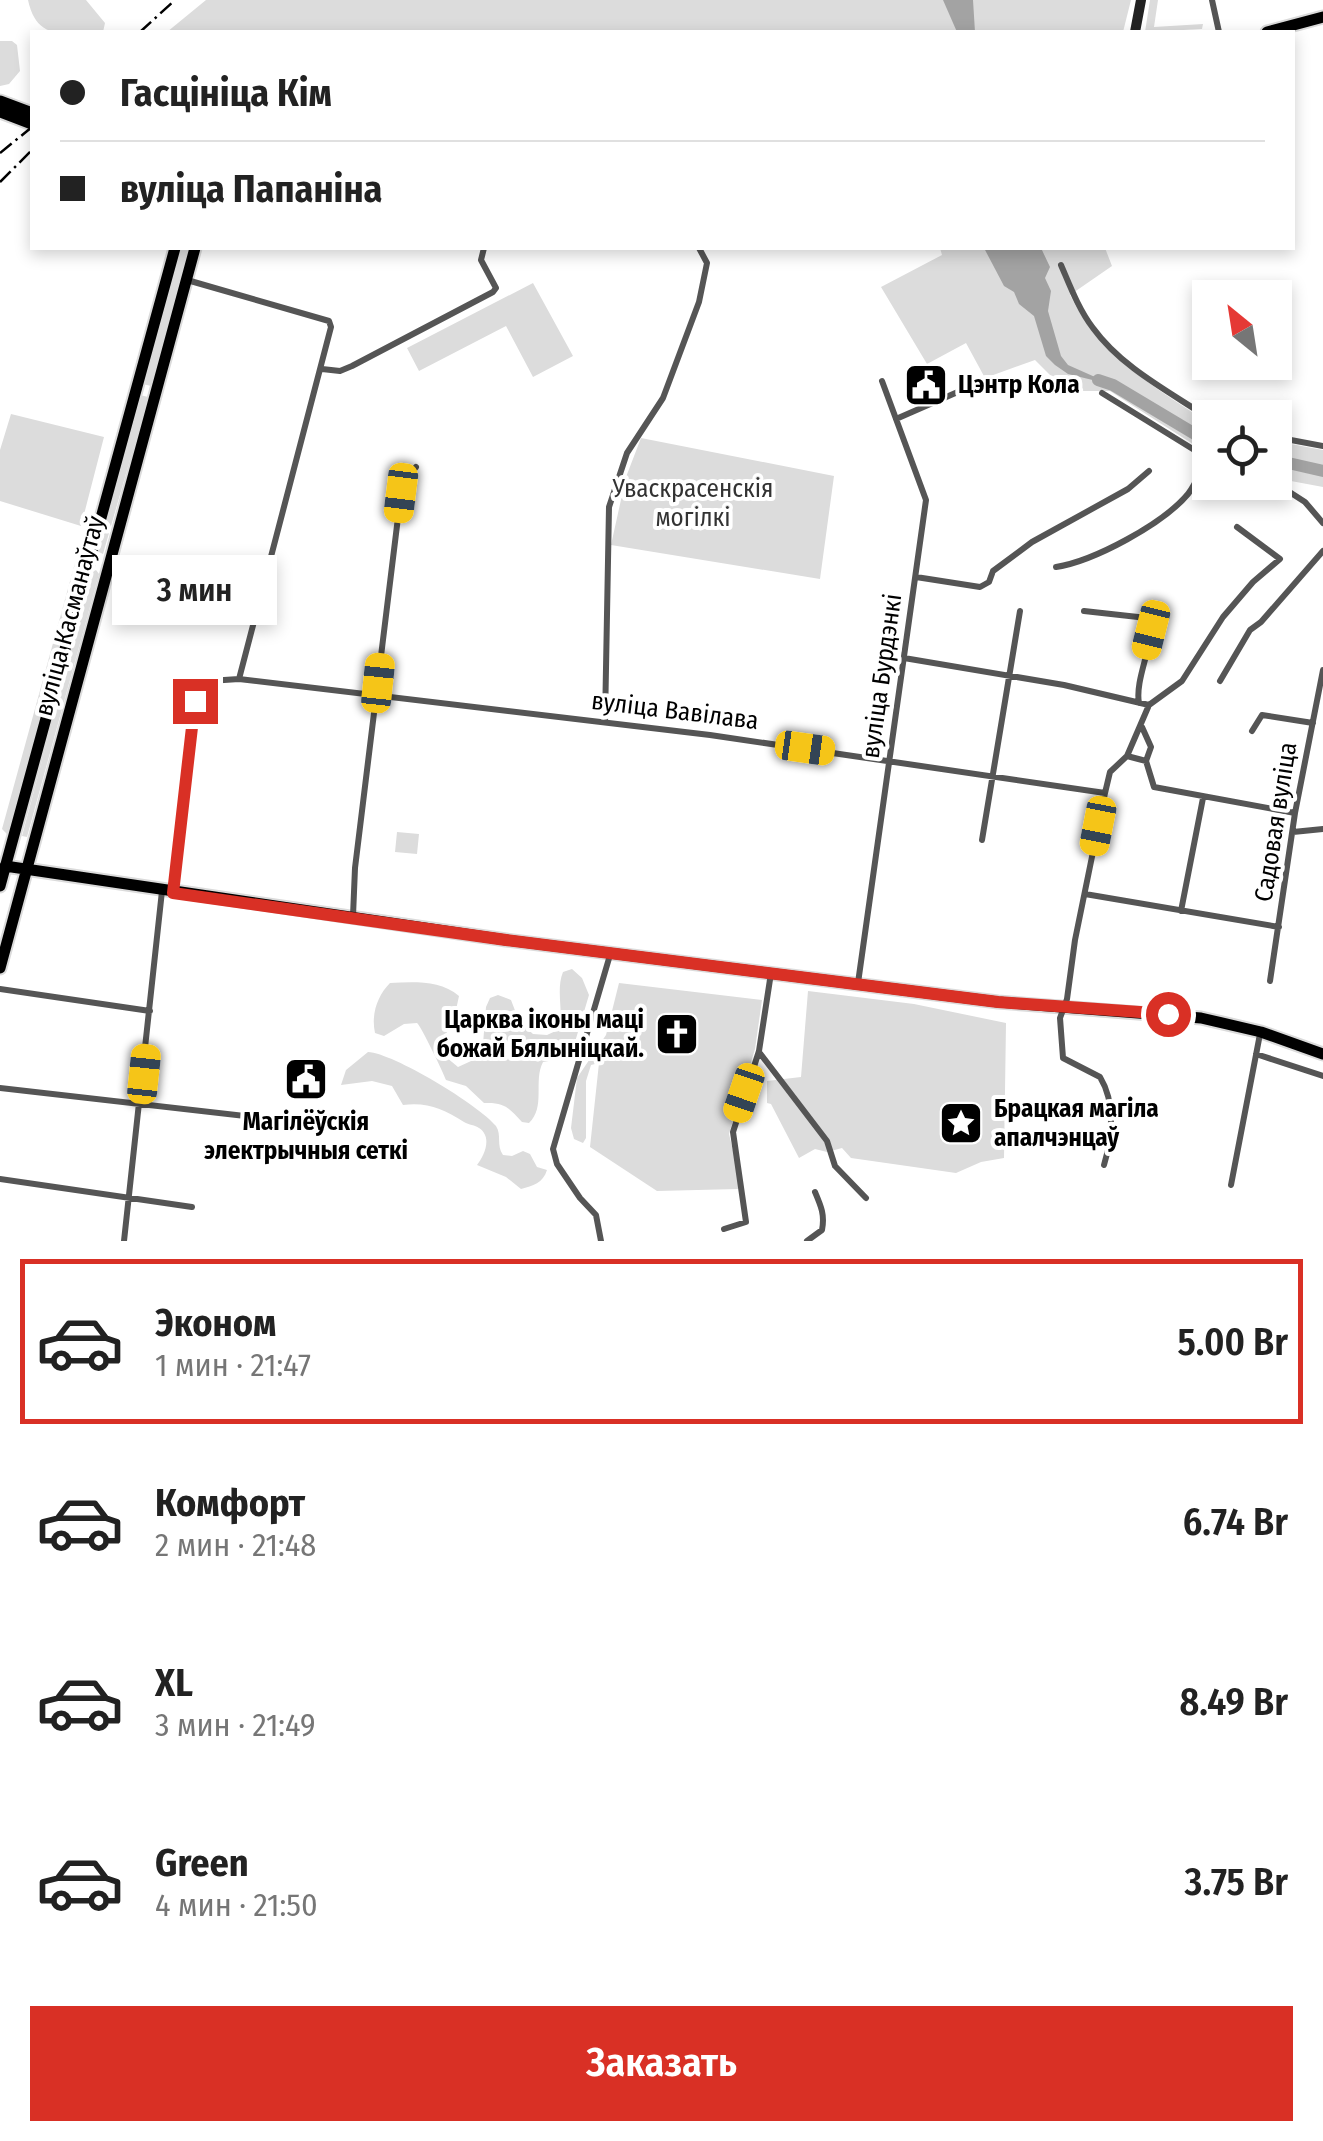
<!DOCTYPE html>
<html lang="ru">
<head>
<meta charset="utf-8">
<style>
	:root { --surface:#fff; --page:#f2f2f2; --text:#222; --muted:#767676; --line:#e0e0e0; --accent:#d93025 }
	body { margin:0; font-family:"Fira Sans Condensed",sans-serif; background:var(--page); color:var(--text); height:100vh; display:flex; flex-direction:column; font-size:38px; white-space:nowrap }
	* { box-sizing:border-box; margin:0 }
	p { font-size:32px; color:var(--muted) }
	.icon { flex:none; width:55px; height:55px; fill:none; stroke:currentColor; stroke-width:2; stroke-linecap:round; stroke-linejoin:round }
	.map { position:relative; height:1241px; overflow:hidden }
	.details { display:flex; flex-direction:column; background:var(--surface); flex:1 }
	.details>* { flex:none }
	.top-card { position:absolute; left:30px; top:30px; width:1265px; height:220px; border-radius:0px; box-shadow:0 5px 15px #0003; display:grid; align-content:center; height:220px; padding:0 30px; background:var(--surface) }
	.needle { width:65px; rotate:330deg }
	.controls { position:absolute; left:1192px; top:280px; display:grid; gap:20px }
	.controls a { display:grid; place-items:center; width:100px; height:100px; border-radius:0px; background:var(--surface); box-shadow:0 5px 15px #0003; font-size:50px }
	.end { position:absolute; width:45px; height:45px; margin:-22px; border:12px solid #d93025; background:#fff; box-shadow:0 0 0 5px #fff }
	.from { border-radius:50% }
	.bubble { position:absolute; height:70px; border-radius:0px; background:var(--surface); box-shadow:0 5px 15px #0003; font-size:32px; font-weight:600; line-height:70px; text-align:center }
	.car { position:absolute; width:30px; height:60px; margin:-30px -15px; border-radius:12px; box-shadow:0 0 8px 2px #0007; background:linear-gradient(#f5c518 24%,#345 0 40%,#f5c518 0 76%,#345 0 86%,#f5c518 0) }
	.top-card b { display:flex; align-items:center; gap:35px; height:95px; font-size:38px }
	.top-card b+b { border-top:2px solid var(--line) }
	.top-card i { width:25px; height:25px; background:var(--text) }
	ul { padding:18px 0 0; list-style:none }
	li { display:flex; align-items:center; gap:30px; height:165px; margin:0 20px 15px; padding:0 10px; border:5px solid transparent; border-radius:0px }
	li div { flex:1 }
	li b { display:block; font-size:38px }
	li em { font-style:normal; font-weight:600 }
	li.on { border-color:var(--accent) }
	li>.icon { width:90px; height:90px; stroke-width:1.5 }
	.cta { display:flex; gap:20px; margin-top:auto; padding:20px 30px }
	.cta a { flex:1; height:115px; border-radius:0px; background:var(--accent); color:#fff; font-size:40px; font-weight:600; line-height:115px; text-align:center }
	.map>svg:first-child { display:block }
	.green { fill:#dcdcdc }
	.water { fill:#a3a3a3 }
	.lines { fill:none; stroke-linecap:round; stroke-linejoin:round }
	.river { stroke:#a3a3a3; stroke-width:12 }
	.primary-casing { stroke:#dbdbdb; stroke-width:15 }
	.minor { stroke:#555; stroke-width:6 }
	.secondary { stroke:#222; stroke-width:10 }
	.primary { stroke:#000; stroke-width:11 }
	.rail { stroke:#000; stroke-width:2.5; stroke-dasharray:15 5 2.5 5; stroke-linecap:butt }
	.route { stroke:#d93025; stroke-width:12 }
	.labels { text-anchor:middle; dominant-baseline:central; stroke-width:8; stroke-linejoin:round; paint-order:stroke }
	.poi-label { font-size:25px; font-weight:bold; fill:#000; stroke:#fff; text-anchor:start }
	.park-label { font-size:25px; fill:#333; stroke:#fff }
	.street-label { font-size:25px; fill:#000; stroke:#fff }
</style>
</head>
<body>
<div class="map">
<svg width="1323" height="1241" viewBox="0 0 1323 1241">
	<rect width="100%" height="100%" fill="#fff"/>
	<path class="green" d="M28,0H86L105,23L103,32C68,33 37,43 28,0Z
		M206,0H1131L1123,32H167Z
		M1150,0H1158L1154,27L1203,24L1202,29L1145,32Z
		M0,41H12L17,45L20,71L9,84L0,86Z
		M181,248H188L151,386L143,384Z
		M940,248H1105L1112,266L1070,295C1099,356 1155,387 1210,424V455L1110,391H1077L1059,384L1035,360L985,378L966,343L927,364L881,287L942,255Z
		M533,283L573,356L533,377L506,326L419,371L407,348Z
		M140,395L148,397L103,554L97,551Z
		M11,414L104,437L81,526L0,501V450Z
		M641,438L834,476L820,579L611,545L626,477Z
		M1275,441L1323,450V487L1275,478Z
		M81,562L83,565L8,835L2,829L75,563Z
		M96,570L99,574L27,837L22,836L92,572Z
		M397,832L419,834L417,854L395,852Z
		M572,969L582,978L589,995L572,1052L560,1059L543,1062C533,1081 546,1107 529,1123L522,1122C509,1108 505,1102 484,1103L466,1086L446,1080C444,1074 421,1026 417,1023L404,1024L384,1036L375,1033C371,1015 377,996 390,983C414,982 440,980 459,996L454,1019L440,1045L446,1057L458,1067L482,1056L486,1007L490,998L498,995L511,1000L519,1021L533,1034L547,1035L560,1029C563,1010 556,989 563,972Z
		M619,983L762,1000L755,1049L729,1134L738,1171V1189L657,1191L590,1147L599,1063L591,1065L586,1081V1138L583,1143L574,1139L571,1128L577,1078L606,1035Z
		M808,991L914,1004L1006,1023L1004,1158L981,1162L956,1173L851,1158L842,1148L827,1152L815,1149L799,1158L771,1104L767,1103V1081L801,1077Z
		M368,1052C393,1053 479,1105 496,1126C502,1135 496,1145 503,1155L512,1156L523,1151L530,1154L537,1167L547,1170C543,1183 533,1186 521,1189L506,1177L477,1165C484,1156 493,1137 479,1128C475,1125 469,1125 464,1122C443,1109 428,1102 403,1105L392,1086L372,1081L341,1085L346,1070Z"/>
	<path class="water" d="M943,0H973L975,32H957Z
		M984,248H1041L1050,267L1045,278L1051,291L1048,311L1061,356L1068,365L1113,385L1068,374L1055,365L1046,356L1034,316L1019,304L1014,292L1004,286Z"/>
	<g class="lines">
		<path class="river" d="M1098,380L1113,385L1210,443
			M1275,460L1323,471"/>
		<g class="primary-casing">
			<path id="primary" d="M1267,32L1323,17
				M0,101L32,113
				M0,112L32,124
				M5,866L506,940L998,1002L1201,1018L1261,1032L1323,1054
				M0,886L175,248
				M0,968L195,248"/>
		</g>
		<path class="minor" d="M1212,0L1219,32
			M1061,265C1070,286 1079,310 1093,328C1122,368 1170,392 1210,419
			M187,280L329,321L331,327L239,679
			M322,369L340,371L352,366L493,292L496,288L481,260L484,248
			M1102,393L1209,459
			M896,419L976,384
			M1275,437L1323,446
			M1274,482L1305,502L1323,523
			M1056,567C1094,561 1163,524 1188,494C1196,484 1201,470 1207,459
			M916,577L980,587L989,582L993,571L1032,542L1128,489L1149,471
			M1084,611L1147,618C1159,636 1134,677 1139,703
			M904,658L1064,685L1149,705
			M1220,681L1250,630L1261,622L1323,551
			M605,722L609,507L627,453L663,398L699,302L707,263L699,248
			M1142,727L1151,747L1146,761L1154,787L1295,813
			M1252,731L1262,715L1313,723
			M1127,756L1146,761
			M1293,832L1323,829
			M982,840L1020,611
			M173,893L195,701L197,690L209,681L239,679L710,735L1105,793
			M1085,894L1279,927
			M1181,911L1203,798
			M353,916L355,868L401,493L404,481L416,467
			M1270,981L1295,813L1323,670
			M858,983L926,500L882,381
			M0,989L150,1011
			M759,1052L827,1141L835,1166L866,1198
			M1256,1054L1323,1076
			M0,1088L281,1120
			M1104,1165C1112,1138 1116,1103 1100,1077L1063,1058L1060,1018L1067,999L1075,940L1105,793L1110,772L1127,756L1149,705L1182,681L1223,617L1253,582L1280,559L1237,527
			M0,1179L192,1207
			M1231,1185L1260,1034
			M724,1229L746,1222L733,1132L759,1051L771,973
			M124,1241L162,891
			M601,1241L596,1215L580,1198L557,1164L553,1149L610,955
			M807,1241L822,1230C825,1215 821,1206 815,1192"/>
		<path class="secondary" d="M1135,32L1141,0"/>
		<use href="#primary" class="primary"/>
		<path class="rail" d="M140,32L175,0
			M0,153L32,127
			M0,182L32,150"/>
	</g>
	<g class="lines">
		<path class="route" d="M195,701L173,893L506,940L998,1002L1168,1014"/>
	</g>
	<defs>
		<g id="civic-square" transform="scale(2.25)"><rect x="-9" y="-9" width="18" height="18" rx="4" fill="#000" stroke="#fff"/><path d="M-.6-6.5H3V-4.5H.6V-3L4-1V1h2V6H-6V1h2V-1L-.6-3ZM-1.2 2.5V6h2.4V2.5Z" fill="#fff"/></g>
		<g id="church-square" transform="scale(2.25)"><rect x="-9" y="-9" width="18" height="18" rx="4" fill="#000" stroke="#fff"/><path d="M-1.2-6h2.4v3.5h3.3v2.4h-3.3V6h-2.4V-.1h-3.3v-2.4h3.3Z" fill="#fff"/></g>
		<g id="sight-square" transform="scale(2.25)"><rect x="-9" y="-9" width="18" height="18" rx="4" fill="#000" stroke="#fff"/><path d="M0-6L1.8-2.2L6-1.7L2.9 1.2L3.7 5.4L0 3.3L-3.7 5.4L-2.9 1.2L-6-1.7L-1.8-2.2Z" fill="#fff"/></g>
	</defs>
	<g fill-rule="evenodd">
		<use href="#civic-square" x="926" y="385"/>
		<use href="#church-square" x="677" y="1034"/>
		<use href="#civic-square" x="306" y="1079"/>
		<use href="#sight-square" x="961" y="1123"/>
	</g>
	<g class="labels">
		<g class="poi-label">
			<text x="958" y="385">Цэнтр Кола</text>
			<text x="644" y="1020" text-anchor="end">Царква іконы маці<tspan x="644" dy="29">божай Бялыніцкай.</tspan></text>
			<text x="994" y="1109">Брацкая магіла<tspan x="994" dy="29">апалчэнцаў</tspan></text>
			<text x="306" y="1122" text-anchor="middle">Магілёўскія<tspan x="306" dy="29">электрычныя сеткі</tspan></text>
		</g>
		<g class="park-label">
			<text x="693" y="489">Уваскрасенскія<tspan x="693" dy="29">могілкі</tspan></text>
		</g>
		<g class="street-label">
			<text transform="translate(70 616) rotate(-75)">вуліца Касманаўтаў</text>
			<text transform="translate(882 676) rotate(-82)">вуліца Бурдэнкі</text>
			<text transform="translate(675 711) rotate(7)">вуліца Вавілава</text>
			<text transform="translate(1276 822) rotate(-81)">Садовая вуліца</text>
		</g>
	</g>
</svg>
<div class="controls">
<a><svg class="needle" viewBox="-14 -14 28 28"><path d="M0-13l5 13h-10z" fill="#e53935"/><path d="M0 13l5-13h-10z" fill="#767676"/></svg></a>
<a><svg class="icon" aria-label="locate" viewBox="0 0 24 24"><circle cx="12" cy="12" r="6"/><path d="M12 2v4M12 18v4M2 12h4M18 12h4"/></svg></a>
</div>
<i class="end from" style="left:1168px;top:1014px"></i>
<i class="end" style="left:195px;top:701px"></i>
<div class="bubble" style="left:112px;top:555px;width:165px">3 мин</div>
<i class="car" style="left:401px;top:493px;rotate:187deg"></i>
<i class="car" style="left:1151px;top:630px;rotate:194deg"></i>
<i class="car" style="left:378px;top:683px;rotate:6deg"></i>
<i class="car" style="left:805px;top:748px;rotate:98deg"></i>
<i class="car" style="left:1098px;top:826px;rotate:191deg"></i>
<i class="car" style="left:144px;top:1074px;rotate:6deg"></i>
<i class="car" style="left:744px;top:1093px;rotate:199deg"></i>
<div class="top-card">
<b><i class="from"></i>Гасцініца Кім</b>
<b><i></i>вуліца Папаніна</b>
</div>
</div>
<section class="details">
<ul>
<li class="on"><svg class="icon" aria-label="car" viewBox="0 0 24 24"><path d="M5 17H2v-5l4-1 3-4h7l3 4 3 1v5h-3M9 17h6M6 11h13"/><circle cx="7" cy="17" r="2"/><circle cx="17" cy="17" r="2"/></svg><div><b>Эконом</b><p>1 мин · 21:47</p></div><em>5.00 Br</em></li>
<li><svg class="icon" aria-label="car" viewBox="0 0 24 24"><path d="M5 17H2v-5l4-1 3-4h7l3 4 3 1v5h-3M9 17h6M6 11h13"/><circle cx="7" cy="17" r="2"/><circle cx="17" cy="17" r="2"/></svg><div><b>Комфорт</b><p>2 мин · 21:48</p></div><em>6.74 Br</em></li>
<li><svg class="icon" aria-label="car" viewBox="0 0 24 24"><path d="M5 17H2v-5l4-1 3-4h7l3 4 3 1v5h-3M9 17h6M6 11h13"/><circle cx="7" cy="17" r="2"/><circle cx="17" cy="17" r="2"/></svg><div><b>XL</b><p>3 мин · 21:49</p></div><em>8.49 Br</em></li>
<li><svg class="icon" aria-label="car" viewBox="0 0 24 24"><path d="M5 17H2v-5l4-1 3-4h7l3 4 3 1v5h-3M9 17h6M6 11h13"/><circle cx="7" cy="17" r="2"/><circle cx="17" cy="17" r="2"/></svg><div><b>Green</b><p>4 мин · 21:50</p></div><em>3.75 Br</em></li>
</ul>
<div class="cta"><a>Заказать</a></div>
</section>
</body>
</html>
